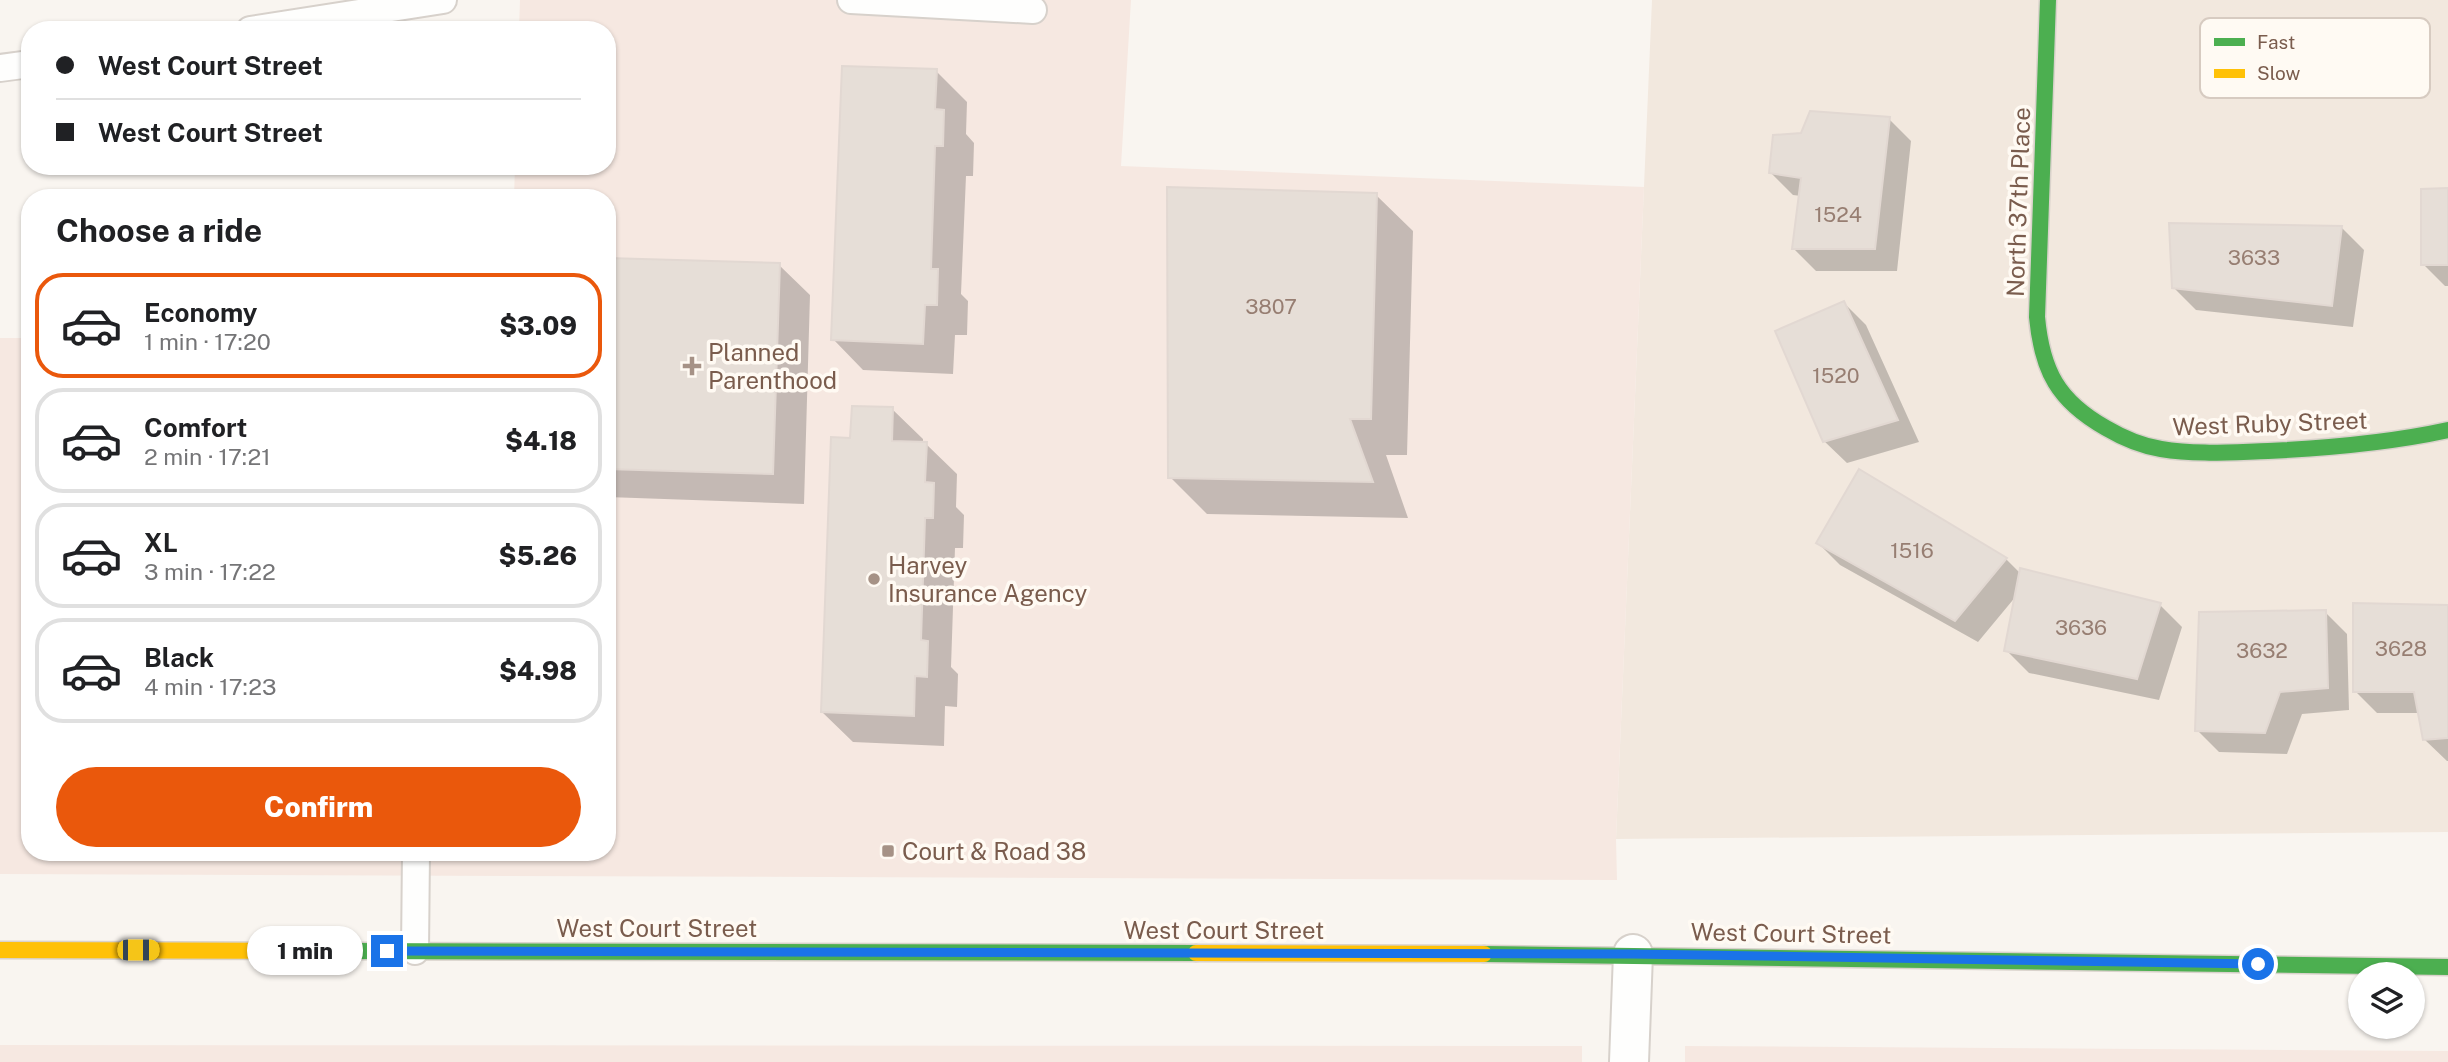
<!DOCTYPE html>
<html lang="en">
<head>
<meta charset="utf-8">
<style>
	:root { --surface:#fff; --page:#f2f2f2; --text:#202124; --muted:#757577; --line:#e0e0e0; --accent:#ea580c }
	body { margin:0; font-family:"Public Sans",sans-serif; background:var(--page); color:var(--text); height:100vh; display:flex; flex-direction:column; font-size:26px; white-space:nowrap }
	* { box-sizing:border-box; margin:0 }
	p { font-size:23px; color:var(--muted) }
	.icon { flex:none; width:38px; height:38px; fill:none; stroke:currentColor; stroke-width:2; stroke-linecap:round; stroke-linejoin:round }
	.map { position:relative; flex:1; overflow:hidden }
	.details { position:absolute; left:21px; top:189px; width:595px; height:672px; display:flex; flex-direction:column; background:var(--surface); border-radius:28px; box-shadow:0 2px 5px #0004 }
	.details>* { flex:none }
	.guide { position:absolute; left:21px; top:21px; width:595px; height:154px; border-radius:28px; box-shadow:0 2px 5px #0004; display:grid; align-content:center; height:154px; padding:0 35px; background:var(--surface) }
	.tools { position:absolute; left:2348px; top:962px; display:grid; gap:14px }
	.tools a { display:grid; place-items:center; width:77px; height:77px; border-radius:50%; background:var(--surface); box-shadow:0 2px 5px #0004; font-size:35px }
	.end { position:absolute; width:32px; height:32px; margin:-16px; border:9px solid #1a73e8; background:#fff; box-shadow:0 0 0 4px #fff }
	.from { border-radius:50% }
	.bubble { position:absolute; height:49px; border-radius:24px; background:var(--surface); box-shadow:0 2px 5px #0004; font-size:23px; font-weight:800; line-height:49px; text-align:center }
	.car { position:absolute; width:21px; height:42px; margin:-21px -10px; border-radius:9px; box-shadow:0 0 5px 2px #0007; background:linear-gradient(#f5c518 24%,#345 0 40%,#f5c518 0 76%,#345 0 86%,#f5c518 0) }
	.guide b { display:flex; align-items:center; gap:24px; height:66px; font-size:26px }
	.guide b+b { border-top:2px solid var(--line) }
	.guide i { width:18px; height:18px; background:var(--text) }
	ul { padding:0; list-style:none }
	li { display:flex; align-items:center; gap:21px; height:105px; margin:0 14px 10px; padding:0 21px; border:4px solid var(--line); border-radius:28px }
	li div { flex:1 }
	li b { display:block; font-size:26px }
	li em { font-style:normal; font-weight:800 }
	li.on { border-color:var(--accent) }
	li>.icon { width:63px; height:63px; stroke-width:1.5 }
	h2 { padding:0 35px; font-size:32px; line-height:84px }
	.cta { display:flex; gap:14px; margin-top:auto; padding:14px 35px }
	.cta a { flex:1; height:80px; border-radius:42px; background:var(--accent); color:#fff; font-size:28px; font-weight:800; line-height:80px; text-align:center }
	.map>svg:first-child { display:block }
	.residential { fill:#f2e8de }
	.commercial { fill:#f6e8e1 }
	.shadow { fill:#0003 }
	.building { fill:#e6ded7; stroke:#e2d8d2; stroke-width:2 }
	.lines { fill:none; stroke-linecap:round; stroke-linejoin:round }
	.lane-casing { stroke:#d7d1cb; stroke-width:30 }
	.street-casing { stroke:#d7d1cb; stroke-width:42 }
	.fast-casing { stroke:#d9d2cb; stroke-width:19 }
	.slow-casing { stroke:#d9d2cb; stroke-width:19 }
	.lane { stroke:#fefefd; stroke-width:26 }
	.street { stroke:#fefefd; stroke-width:38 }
	.fast { stroke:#4caf50; stroke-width:16 }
	.slow { stroke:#ffc107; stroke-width:16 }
	.route { stroke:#1a73e8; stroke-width:9 }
	.poi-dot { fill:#a69286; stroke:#fffaf3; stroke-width:2.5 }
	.labels { text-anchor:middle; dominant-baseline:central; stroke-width:7; stroke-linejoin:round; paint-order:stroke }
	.number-label { font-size:21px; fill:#977e72 }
	.street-label { font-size:24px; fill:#7a5c4d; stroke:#fffaf3 }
	.poi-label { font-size:24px; fill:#7a5c4d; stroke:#fffaf3; text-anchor:start }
	.key { fill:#fffaf3; stroke:#d7cbc1; stroke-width:2 }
	.key-label { font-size:19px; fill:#7a5c4d }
</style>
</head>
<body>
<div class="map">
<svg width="2448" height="1062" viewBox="0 0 2448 1062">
	<rect width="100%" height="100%" fill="#f9f5f0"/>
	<path class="residential" d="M1652,0H2448V832L1616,839Z"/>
	<path class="commercial" d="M520,0H1131L1121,166L1644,187L1616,839L1617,880L0,874V338H30V852H607V198H514L515,166H607V30H519Z
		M0,1045L1582,1046V1062H0Z
		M1685,1046L2448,1051V1062H1685Z"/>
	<path class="shadow" d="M936,71L967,102L966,134L974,143L973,176H966L961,294L968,301L967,335H955L953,374L863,370L833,339Z
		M1889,119L1911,141L1897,271H1816L1794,249L1801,196L1793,195L1771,173L1802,134Z
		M2448,190V286H2445L2423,264Z
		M1376,195L1413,231L1407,455H1386L1408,518L1207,514L1170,477Z
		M2342,228L2364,250L2353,327L2196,310L2173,287Z
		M607,260L779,265L810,295L804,504L607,497Z
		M1844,303L1866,325L1919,442L1847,463L1824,441Z
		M892,409L923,439V444H926L957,474L956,507L964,515L963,548H955L951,667L958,674L957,707L945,706L944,746L853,742L822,712L852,440Z
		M1818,543L2006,559L2021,574L2160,605L2182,627L2159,700L2029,673L2006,650L2017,595L1978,642L1840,565Z
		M2448,606V761H2447L2424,739L2420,713H2377L2355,691Z
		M2325,612L2347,634L2349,710L2302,714L2287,754L2219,752L2197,730Z"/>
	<path class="building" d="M842,66L937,69L935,109L944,110L943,146H935L931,269H938L937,305H925L923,344L831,340Z
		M1810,111L1890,117L1875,249H1792L1801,178L1769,173L1773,135L1801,133Z
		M1167,187L1377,193L1371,419H1350L1373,482L1168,478Z
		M2448,188V265H2421V189Z
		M2169,223L2342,226L2332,306L2172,288Z
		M607,258L780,263L773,474L607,469Z
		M1844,301L1898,420L1823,442L1775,331Z
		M852,406L893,407L892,441L927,442L925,482L934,483L933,518H925L921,640L928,641L927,677L915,676L914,716L821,712L831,437L850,438Z
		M1859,469L2007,558L1955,621L1816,543Z
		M2020,568L2161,603L2137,679L2004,651Z
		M2353,603L2448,605V738L2423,740L2414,692H2353Z
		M2326,610L2328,688L2280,692L2265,733L2195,731L2199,612Z"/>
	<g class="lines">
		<g class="lane-casing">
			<path id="lane" d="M851,0L1033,10
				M250,30L443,0
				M0,68L30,64
				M415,951L416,852"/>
		</g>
		<g class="street-casing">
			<path id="street" d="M1629,1062L1633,954"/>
		</g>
		<g class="fast-casing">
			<path id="fast" d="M2048,0L2037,317C2042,371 2058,401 2106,428C2123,438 2142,446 2161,449C2196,455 2233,452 2268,451C2328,448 2389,443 2448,430
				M344,951L1196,953
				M1484,954L2448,967"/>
		</g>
		<g class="slow-casing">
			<path id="slow" d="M0,950L344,951
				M1196,953L1484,954"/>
		</g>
		<use href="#lane" class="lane"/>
		<use href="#street" class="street"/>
		<use href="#fast" class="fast"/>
		<use href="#slow" class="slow"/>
	</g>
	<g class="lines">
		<path class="route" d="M387,951L1633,954L2258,964"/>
	</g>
	<g class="poi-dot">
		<path d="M688.5 355.5h7v7h7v7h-7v7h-7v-7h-7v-7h7z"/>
		<circle cx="874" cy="579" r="7"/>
		<rect x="881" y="844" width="14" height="14" rx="3.5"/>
	</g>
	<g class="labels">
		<g class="number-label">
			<text x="1838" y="214">1524</text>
			<text x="2254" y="257">3633</text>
			<text x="1271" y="306">3807</text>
			<text x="1836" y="375">1520</text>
			<text x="1912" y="550">1516</text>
			<text x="2081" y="627">3636</text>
			<text x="2401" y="648">3628</text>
			<text x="2262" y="650">3632</text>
		</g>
		<g class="street-label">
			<text transform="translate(2018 202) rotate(-88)">North 37th Place</text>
			<text transform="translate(2270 423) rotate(-2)">West Ruby Street</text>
			<text x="657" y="928">West Court Street</text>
			<text x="1224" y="930">West Court Street</text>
			<text transform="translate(1791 933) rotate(1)">West Court Street</text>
		</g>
		<g class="poi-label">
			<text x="708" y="352">Planned<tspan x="708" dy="28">Parenthood</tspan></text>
			<text x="888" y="565">Harvey<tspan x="888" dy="28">Insurance Agency</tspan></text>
			<text x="902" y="851">Court &amp; Road 38</text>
		</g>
	</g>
	<rect x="2200" y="18" width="230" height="80" rx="10" class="key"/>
	<rect x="2214" y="38" width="31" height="8" fill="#4caf50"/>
	<rect x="2214" y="69" width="31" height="9" fill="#ffc107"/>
	<g class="key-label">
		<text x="2257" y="49">Fast</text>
		<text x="2257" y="80">Slow</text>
	</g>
</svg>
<div class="tools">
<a><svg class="icon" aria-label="layers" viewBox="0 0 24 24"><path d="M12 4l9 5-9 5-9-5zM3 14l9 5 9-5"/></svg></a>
</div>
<i class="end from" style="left:2258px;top:964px"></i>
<i class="end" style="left:387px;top:951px"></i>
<div class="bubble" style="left:247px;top:926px;width:116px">1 min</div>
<i class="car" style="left:138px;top:950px;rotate:90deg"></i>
<div class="guide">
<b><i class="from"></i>West Court Street</b>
<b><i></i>West Court Street</b>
</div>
<section class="details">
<h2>Choose a ride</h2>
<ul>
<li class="on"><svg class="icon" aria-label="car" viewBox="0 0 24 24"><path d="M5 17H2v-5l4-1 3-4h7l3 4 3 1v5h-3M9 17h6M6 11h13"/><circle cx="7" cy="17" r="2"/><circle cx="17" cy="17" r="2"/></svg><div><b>Economy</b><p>1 min · 17:20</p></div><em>$3.09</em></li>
<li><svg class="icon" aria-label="car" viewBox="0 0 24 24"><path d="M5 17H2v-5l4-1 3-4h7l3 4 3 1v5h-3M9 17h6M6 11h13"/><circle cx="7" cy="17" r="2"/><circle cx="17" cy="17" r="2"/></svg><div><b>Comfort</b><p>2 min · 17:21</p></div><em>$4.18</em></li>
<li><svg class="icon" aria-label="car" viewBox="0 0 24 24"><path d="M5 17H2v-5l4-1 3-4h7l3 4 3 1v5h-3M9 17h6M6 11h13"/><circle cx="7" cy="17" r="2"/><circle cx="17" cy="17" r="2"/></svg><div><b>XL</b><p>3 min · 17:22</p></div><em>$5.26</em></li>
<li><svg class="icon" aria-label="car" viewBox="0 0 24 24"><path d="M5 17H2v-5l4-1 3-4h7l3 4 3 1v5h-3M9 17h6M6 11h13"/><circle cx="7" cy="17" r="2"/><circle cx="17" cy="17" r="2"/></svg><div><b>Black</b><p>4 min · 17:23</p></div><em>$4.98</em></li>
</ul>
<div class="cta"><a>Confirm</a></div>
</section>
</div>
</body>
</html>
